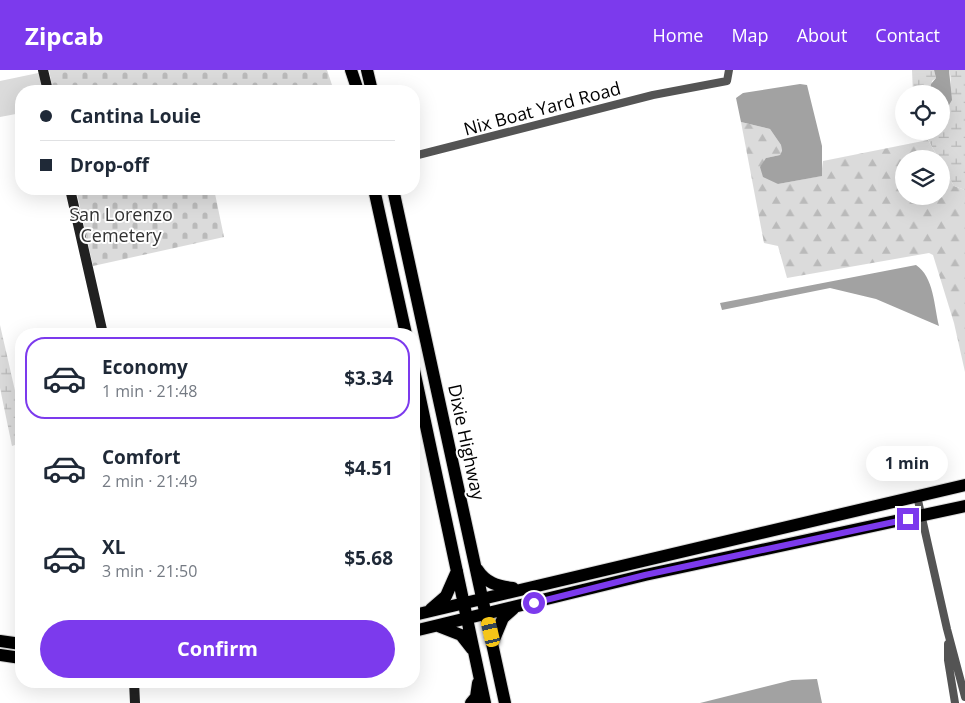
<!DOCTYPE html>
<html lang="en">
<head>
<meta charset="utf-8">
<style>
	:root { --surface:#fff; --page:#f2f2f3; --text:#1f2937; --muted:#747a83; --line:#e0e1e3; --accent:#7c3aed }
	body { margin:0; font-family:"Open Sans",sans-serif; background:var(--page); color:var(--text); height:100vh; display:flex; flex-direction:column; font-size:19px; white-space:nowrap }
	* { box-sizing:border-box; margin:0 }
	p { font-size:16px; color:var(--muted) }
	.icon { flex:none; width:28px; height:28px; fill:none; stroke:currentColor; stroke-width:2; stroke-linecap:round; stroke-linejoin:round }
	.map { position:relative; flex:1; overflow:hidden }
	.panel { position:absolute; left:15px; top:258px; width:405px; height:360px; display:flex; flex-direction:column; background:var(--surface); border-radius:20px; box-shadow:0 5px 20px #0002 }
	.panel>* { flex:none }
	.guide { position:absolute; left:15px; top:15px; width:405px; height:110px; border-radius:20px; box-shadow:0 5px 20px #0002; display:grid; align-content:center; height:110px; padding:0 25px; background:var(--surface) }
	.fabs { position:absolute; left:895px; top:15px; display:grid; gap:10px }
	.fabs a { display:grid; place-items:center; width:55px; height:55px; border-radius:50%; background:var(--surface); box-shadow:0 5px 20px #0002; font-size:25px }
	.end { position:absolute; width:22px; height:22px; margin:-11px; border:6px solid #7c3aed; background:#fff; box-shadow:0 0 0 2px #fff }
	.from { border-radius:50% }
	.bubble { position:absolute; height:35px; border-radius:18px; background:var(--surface); box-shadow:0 5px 20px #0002; font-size:16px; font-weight:700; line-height:35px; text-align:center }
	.car { position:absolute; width:15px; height:30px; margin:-15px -8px; border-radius:6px; box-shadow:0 0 4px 1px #0007; background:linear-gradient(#f5c518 24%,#345 0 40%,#f5c518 0 76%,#345 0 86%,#f5c518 0) }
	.guide b { display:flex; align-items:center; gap:18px; height:48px; font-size:19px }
	.guide b+b { border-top:1px solid var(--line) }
	.guide i { width:12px; height:12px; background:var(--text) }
	ul { padding:9px 0 0; list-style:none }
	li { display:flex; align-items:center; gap:15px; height:82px; margin:0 10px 8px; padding:0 15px; border:2px solid transparent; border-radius:20px }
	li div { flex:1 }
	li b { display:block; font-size:19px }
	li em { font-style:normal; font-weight:700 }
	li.active { border-color:var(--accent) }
	li>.icon { width:45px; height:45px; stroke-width:1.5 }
	.cta { display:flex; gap:10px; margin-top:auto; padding:10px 25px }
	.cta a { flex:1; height:58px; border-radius:30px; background:var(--accent); color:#fff; font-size:20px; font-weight:700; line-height:58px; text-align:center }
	header { display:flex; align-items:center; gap:30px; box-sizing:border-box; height:70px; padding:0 25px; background:var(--accent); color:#fff }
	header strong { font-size:24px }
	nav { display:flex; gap:28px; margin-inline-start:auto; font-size:18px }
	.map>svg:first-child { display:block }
	.green { fill:#dbdbdb }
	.forest { fill:url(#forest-firs) }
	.wetland { fill:url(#wetland-marsh) }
	.cemetery { fill:url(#cemetery-stones) }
	.water { fill:#a2a2a2 }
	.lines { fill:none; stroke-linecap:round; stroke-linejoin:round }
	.primary-casing { stroke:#dbdbdb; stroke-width:14 }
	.street { stroke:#545454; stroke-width:8 }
	.secondary { stroke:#212121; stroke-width:10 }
	.primary { stroke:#000; stroke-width:12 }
	.route { stroke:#7c3aed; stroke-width:6 }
	.labels { text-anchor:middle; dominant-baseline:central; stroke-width:4; stroke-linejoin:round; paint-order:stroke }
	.street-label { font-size:18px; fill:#000; stroke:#fff }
	.park-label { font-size:18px; fill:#323232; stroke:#fff }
</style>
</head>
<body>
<header>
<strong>Zipcab</strong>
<nav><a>Home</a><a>Map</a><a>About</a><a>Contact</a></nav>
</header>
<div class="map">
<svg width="965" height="633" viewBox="0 0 965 633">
	<defs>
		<pattern id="forest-firs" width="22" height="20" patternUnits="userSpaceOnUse" patternTransform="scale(1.25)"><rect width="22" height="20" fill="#dbdbdb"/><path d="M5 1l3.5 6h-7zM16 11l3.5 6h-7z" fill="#bababa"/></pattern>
		<pattern id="wetland-marsh" width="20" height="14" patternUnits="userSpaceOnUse" patternTransform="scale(1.25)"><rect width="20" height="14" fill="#dbdbdb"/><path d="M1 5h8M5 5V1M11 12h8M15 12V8" fill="none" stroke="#bababa"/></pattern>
		<pattern id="cemetery-stones" width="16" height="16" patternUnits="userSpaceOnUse" patternTransform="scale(1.25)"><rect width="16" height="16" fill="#dbdbdb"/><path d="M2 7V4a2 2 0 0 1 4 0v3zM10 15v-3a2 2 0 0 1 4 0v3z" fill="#bababa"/></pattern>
	</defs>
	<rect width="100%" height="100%" fill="#fff"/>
	<path class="green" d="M43,2L48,21H21V43L0,47V11Z"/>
	<path class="forest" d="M741,52L770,59L781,75L782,82L780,85L766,88L778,114L821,106L823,91L928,70L939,89H904V126H941V94L954,116L965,120V302L954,253L933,185L929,183L787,208L778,176L764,173Z"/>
	<path class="wetland" d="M912,0H934L936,8L932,11L930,24H913Z
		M949,0H965V120L954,116L941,94V89H939L923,61H941V35L944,36C949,24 953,13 949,0Z
		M0,255L21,347V373L12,376L0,318Z"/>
	<path class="cemetery" d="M49,0H327L334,21H53Z
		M76,119H214L224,167L93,196Z"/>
	<path class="water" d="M934,0H949L952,30L949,35H941V24H930L931,14L936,8Z
		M800,14L807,15L822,76V106L778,114L763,107L760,97L766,88L780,85L782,81L781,75L770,59L741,52L736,28L743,23Z
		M916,195C934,207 934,236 939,256L876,229L830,218L722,240L720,233Z
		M817,609L822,633H700L792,610Z"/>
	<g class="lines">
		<g class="primary-casing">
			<path id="primary" d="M351,0L358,21
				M367,0L372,21
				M374,119L406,264
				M393,119L505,633
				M414,300L485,633
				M477,499C486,513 497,516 513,518
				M431,539L446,526L457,501
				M414,545L965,415
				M438,556L461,565L472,579
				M414,561L645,505L965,436
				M0,571L21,574
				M493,572L503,548L513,539
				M0,585L21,588
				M471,633L476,627L478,613"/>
		</g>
		<path class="street" d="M414,86L653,25L727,11L729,0
			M917,426L947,559L965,627
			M948,574V590L955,633"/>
		<path class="secondary" d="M43,0L48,21
			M70,119L103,264
			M134,611L135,633"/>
		<use href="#primary" class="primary"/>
	</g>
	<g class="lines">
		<path class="route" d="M534,533L645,505L908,449"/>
	</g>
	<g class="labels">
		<g class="street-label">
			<text transform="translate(542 38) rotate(-15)">Nix Boat Yard Road</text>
			<text transform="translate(467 372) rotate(78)">Dixie Highway</text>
		</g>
		<g class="park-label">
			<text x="121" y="144">San Lorenzo<tspan x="121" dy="21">Cemetery</tspan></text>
		</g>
	</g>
</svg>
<div class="fabs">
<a><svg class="icon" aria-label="locate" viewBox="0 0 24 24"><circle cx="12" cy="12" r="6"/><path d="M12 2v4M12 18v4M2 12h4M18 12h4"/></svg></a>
<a><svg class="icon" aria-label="layers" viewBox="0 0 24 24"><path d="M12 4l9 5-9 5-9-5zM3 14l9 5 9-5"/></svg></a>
</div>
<i class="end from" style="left:534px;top:533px"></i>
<i class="end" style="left:908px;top:449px"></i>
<div class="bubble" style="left:866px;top:376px;width:82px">1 min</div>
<i class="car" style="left:491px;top:562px;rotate:347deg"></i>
<div class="guide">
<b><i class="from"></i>Cantina Louie</b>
<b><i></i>Drop-off</b>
</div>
<section class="panel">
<ul>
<li class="active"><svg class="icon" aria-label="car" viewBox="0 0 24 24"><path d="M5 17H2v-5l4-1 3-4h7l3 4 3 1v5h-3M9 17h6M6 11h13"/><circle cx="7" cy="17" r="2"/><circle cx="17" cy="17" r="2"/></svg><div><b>Economy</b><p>1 min · 21:48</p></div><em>$3.34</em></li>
<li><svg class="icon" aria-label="car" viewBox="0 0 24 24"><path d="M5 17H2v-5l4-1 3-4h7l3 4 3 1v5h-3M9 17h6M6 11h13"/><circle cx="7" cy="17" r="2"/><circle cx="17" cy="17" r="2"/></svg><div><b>Comfort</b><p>2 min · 21:49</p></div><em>$4.51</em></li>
<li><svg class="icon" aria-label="car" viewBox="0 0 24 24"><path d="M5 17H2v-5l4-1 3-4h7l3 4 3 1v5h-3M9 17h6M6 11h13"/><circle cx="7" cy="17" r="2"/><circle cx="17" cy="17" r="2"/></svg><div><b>XL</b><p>3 min · 21:50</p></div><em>$5.68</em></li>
</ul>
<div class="cta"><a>Confirm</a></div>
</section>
</div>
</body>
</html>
